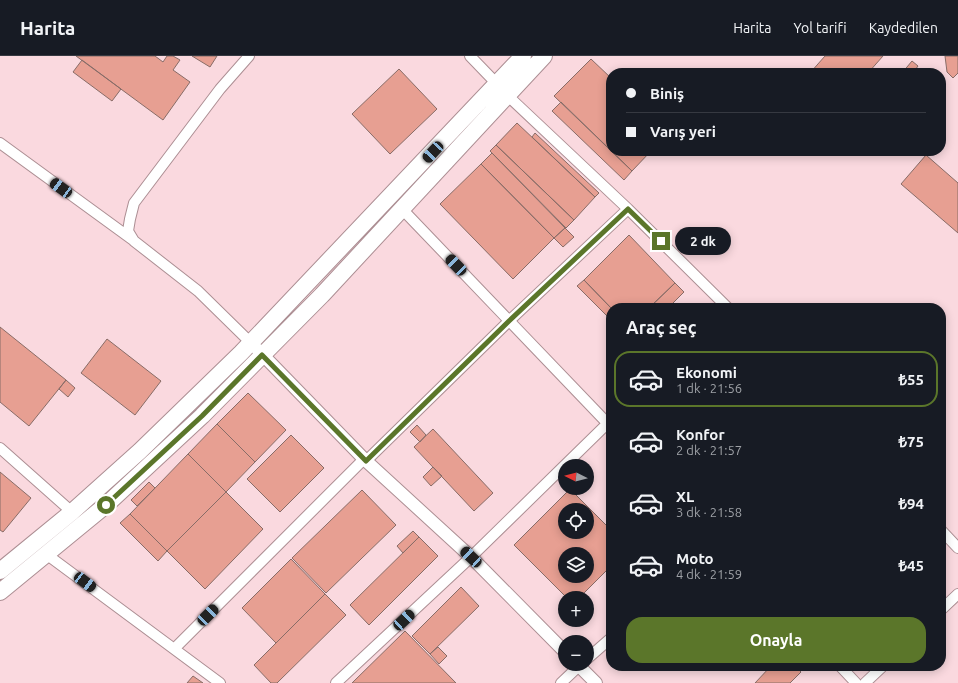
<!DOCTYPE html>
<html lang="tr">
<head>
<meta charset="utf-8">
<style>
	:root { --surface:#171b24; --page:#20242c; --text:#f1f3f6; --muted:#9ea1a6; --line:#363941; --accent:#5b762a }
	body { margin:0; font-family:Ubuntu,sans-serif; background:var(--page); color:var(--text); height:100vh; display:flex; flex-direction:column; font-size:15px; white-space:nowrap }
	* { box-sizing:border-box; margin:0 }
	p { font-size:13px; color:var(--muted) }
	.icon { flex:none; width:22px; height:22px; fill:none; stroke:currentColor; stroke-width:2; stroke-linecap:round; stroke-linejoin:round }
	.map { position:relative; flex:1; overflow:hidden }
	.side { position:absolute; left:606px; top:247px; width:340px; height:368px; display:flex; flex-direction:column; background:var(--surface); border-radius:16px; box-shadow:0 2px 10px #0003 }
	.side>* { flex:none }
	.hud { position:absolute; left:606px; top:12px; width:340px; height:88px; border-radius:16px; box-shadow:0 2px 10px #0003; display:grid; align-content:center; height:88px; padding:0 20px; background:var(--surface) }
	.needle { width:26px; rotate:276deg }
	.fabs { position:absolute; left:558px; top:403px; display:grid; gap:8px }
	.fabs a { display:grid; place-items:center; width:36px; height:36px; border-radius:50%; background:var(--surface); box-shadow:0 2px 10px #0003; font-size:20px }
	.end { position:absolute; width:18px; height:18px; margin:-9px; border:5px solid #5b762a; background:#fff; box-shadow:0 0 0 2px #fff }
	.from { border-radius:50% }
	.bubble { position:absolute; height:28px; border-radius:14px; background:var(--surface); box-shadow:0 2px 10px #0003; font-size:13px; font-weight:600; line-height:28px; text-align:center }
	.car { position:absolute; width:12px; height:24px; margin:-12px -6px; border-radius:5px; box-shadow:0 0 3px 1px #0007; background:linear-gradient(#222 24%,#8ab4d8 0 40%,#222 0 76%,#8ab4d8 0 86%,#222 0) }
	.hud b { display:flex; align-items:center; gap:14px; height:38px; font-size:15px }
	.hud b+b { border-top:1px solid var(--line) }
	.hud i { width:10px; height:10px; background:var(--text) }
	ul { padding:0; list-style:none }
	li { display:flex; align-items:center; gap:12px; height:56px; margin:0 8px 6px; padding:0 12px; border:2px solid transparent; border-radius:16px }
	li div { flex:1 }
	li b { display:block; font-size:15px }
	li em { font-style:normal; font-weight:600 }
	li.active { border-color:var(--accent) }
	li>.icon { width:36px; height:36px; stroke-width:1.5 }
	h2 { padding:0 20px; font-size:18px; line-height:48px }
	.button { display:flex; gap:8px; margin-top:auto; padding:8px 20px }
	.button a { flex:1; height:46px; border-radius:16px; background:var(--accent); color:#fff; font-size:16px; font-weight:600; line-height:46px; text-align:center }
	header { display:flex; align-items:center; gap:24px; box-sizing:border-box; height:56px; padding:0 20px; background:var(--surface); border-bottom:1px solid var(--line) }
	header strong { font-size:19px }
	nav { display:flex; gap:22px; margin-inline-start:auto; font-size:14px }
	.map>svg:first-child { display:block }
	.building { fill:#e79f92; stroke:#886c67; fill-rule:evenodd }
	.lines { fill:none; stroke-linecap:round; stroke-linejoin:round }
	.minor-casing { stroke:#ac8e93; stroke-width:12 }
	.tertiary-casing { stroke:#ac8e93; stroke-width:14 }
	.primary-casing { stroke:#ac8e93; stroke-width:18 }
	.minor { stroke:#fff; stroke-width:10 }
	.tertiary { stroke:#fff; stroke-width:12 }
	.primary { stroke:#fff; stroke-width:16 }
	.route { stroke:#5b762a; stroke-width:5 }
</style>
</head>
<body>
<header>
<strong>Harita</strong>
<nav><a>Harita</a><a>Yol tarifi</a><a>Kaydedilen</a></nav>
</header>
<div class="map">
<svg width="958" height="627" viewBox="0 0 958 627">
	<rect width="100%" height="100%" fill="#fad9df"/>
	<path class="building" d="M76,0H155L163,6L167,0H173L180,4L173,14L190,26L163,64Z
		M192,0H217L210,11Z
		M825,0H883L868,17H810Z
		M945,0H958V17L953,22L947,16Z
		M591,3L611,22V95H651L632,115L554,40Z
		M82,4L121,33L112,45L73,16Z
		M912,5L918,10L913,17H902Z
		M399,13L437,53L390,98L352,58Z
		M561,46L632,115L624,124L552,55Z
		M517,67L595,141L574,164L496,89Z
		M535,77L599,137L595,141L532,81Z
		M496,89L574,164L566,172L490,95Z
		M492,97L565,172L554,182L481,108Z
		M926,99L958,127V177L901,128Z
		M481,108L554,182L513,223L440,148Z
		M565,172L574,181L563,191L554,182Z
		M629,179L675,227L649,252H611L584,224Z
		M584,224L611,252V264L577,230Z
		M675,227L684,236L668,252H649Z
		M0,271L66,324L29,370L0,346Z
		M107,283L161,325L135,359L81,317Z
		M66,324L75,332L68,341L59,333Z
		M248,337L286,374L255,406L217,368Z
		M217,368L255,406L226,436L188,398Z
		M417,369L426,379L420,386L410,376Z
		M433,373L493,437L474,455L414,391Z
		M291,379L324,412L280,456L247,423Z
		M188,398L226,436L167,495L130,458Z
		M433,411L442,420L431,430L423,421Z
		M0,416L31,442L3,476L0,474Z
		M149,426L155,432L137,450L131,444Z
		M570,433L611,474V510L579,542H567L514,489ZM565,454H587V476H565ZM565,498H587V520H565Z
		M362,434L396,469L326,537L292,502Z
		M226,436L263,473L205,533L167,495Z
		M130,458L167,495L158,505L120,467Z
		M413,475L419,481L403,497L397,490Z
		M419,481L438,500L369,569L350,549Z
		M291,503L325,538L276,587L242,552Z
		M461,531L479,550L430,598L412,580Z
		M325,538L346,559L277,627H271L254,609Z
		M405,575L456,627H352Z
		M438,591L447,600L439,608L430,598Z
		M771,610H795L801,616L790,627H755Z
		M193,620L203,627H187Z"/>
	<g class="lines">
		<g class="minor-casing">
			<path id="minor" d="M249,0L220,33L134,147L130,163L128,175L134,185L198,235L251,287
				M470,0L497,28
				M508,40L628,153L728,252
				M0,87L133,184
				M402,153L611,371
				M0,392L72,456
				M366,405L509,265L628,153
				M941,474L958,492
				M46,498L220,627
				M941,554L958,538
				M174,593L364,403
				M587,603L611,582
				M840,610L856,627
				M336,627L471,501L611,364
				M561,627L581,608
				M865,627L883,610"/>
		</g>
		<g class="tertiary-casing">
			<path id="tertiary" d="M257,293L364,403L471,501L565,596
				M577,608L596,627"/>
		</g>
		<g class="primary-casing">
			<path id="primary" d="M0,515L72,456L140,395L241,297L523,0
				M0,536L106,449L202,360L322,239L544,0"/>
		</g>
		<use href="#minor" class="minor"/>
		<use href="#tertiary" class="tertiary"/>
		<use href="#primary" class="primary"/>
	</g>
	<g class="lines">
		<path class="route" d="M106,449L202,360L262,299L366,405L509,265L628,153L661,185"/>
	</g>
</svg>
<div class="fabs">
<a><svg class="needle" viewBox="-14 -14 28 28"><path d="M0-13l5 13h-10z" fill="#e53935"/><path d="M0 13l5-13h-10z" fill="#9ea1a6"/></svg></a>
<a><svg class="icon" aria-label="locate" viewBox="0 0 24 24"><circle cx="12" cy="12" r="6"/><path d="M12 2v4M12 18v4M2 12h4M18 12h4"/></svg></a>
<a><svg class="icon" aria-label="layers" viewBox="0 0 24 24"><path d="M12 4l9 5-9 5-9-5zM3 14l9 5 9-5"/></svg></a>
<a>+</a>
<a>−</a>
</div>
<i class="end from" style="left:106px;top:449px"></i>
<i class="end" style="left:661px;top:185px"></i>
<div class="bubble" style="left:675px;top:171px;width:56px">2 dk</div>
<i class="car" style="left:433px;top:96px;rotate:223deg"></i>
<i class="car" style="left:61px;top:132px;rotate:306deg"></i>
<i class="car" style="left:456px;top:209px;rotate:316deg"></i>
<i class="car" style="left:471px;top:501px;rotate:313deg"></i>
<i class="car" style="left:85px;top:526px;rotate:127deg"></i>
<i class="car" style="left:208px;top:559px;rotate:45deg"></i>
<i class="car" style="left:404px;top:564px;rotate:47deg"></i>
<div class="hud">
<b><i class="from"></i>Biniş</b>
<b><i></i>Varış yeri</b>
</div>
<section class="side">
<h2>Araç seç</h2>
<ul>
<li class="active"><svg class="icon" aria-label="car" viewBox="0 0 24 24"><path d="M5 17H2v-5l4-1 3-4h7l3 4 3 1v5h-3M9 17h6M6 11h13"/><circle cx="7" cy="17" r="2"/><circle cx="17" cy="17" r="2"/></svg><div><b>Ekonomi</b><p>1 dk · 21:56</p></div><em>₺55</em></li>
<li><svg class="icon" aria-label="car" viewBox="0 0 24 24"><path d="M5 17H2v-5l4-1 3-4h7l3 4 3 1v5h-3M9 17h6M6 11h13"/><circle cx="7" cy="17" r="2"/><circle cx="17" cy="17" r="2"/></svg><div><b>Konfor</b><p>2 dk · 21:57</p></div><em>₺75</em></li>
<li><svg class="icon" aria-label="car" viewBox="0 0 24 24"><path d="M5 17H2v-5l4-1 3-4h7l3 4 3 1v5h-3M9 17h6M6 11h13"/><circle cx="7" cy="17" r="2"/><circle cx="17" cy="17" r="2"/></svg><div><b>XL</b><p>3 dk · 21:58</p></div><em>₺94</em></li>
<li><svg class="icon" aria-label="car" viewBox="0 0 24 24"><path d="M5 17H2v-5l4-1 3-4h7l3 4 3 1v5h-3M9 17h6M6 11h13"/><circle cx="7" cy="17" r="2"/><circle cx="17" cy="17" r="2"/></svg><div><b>Moto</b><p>4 dk · 21:59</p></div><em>₺45</em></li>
</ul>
<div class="button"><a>Onayla</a></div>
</section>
</div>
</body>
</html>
